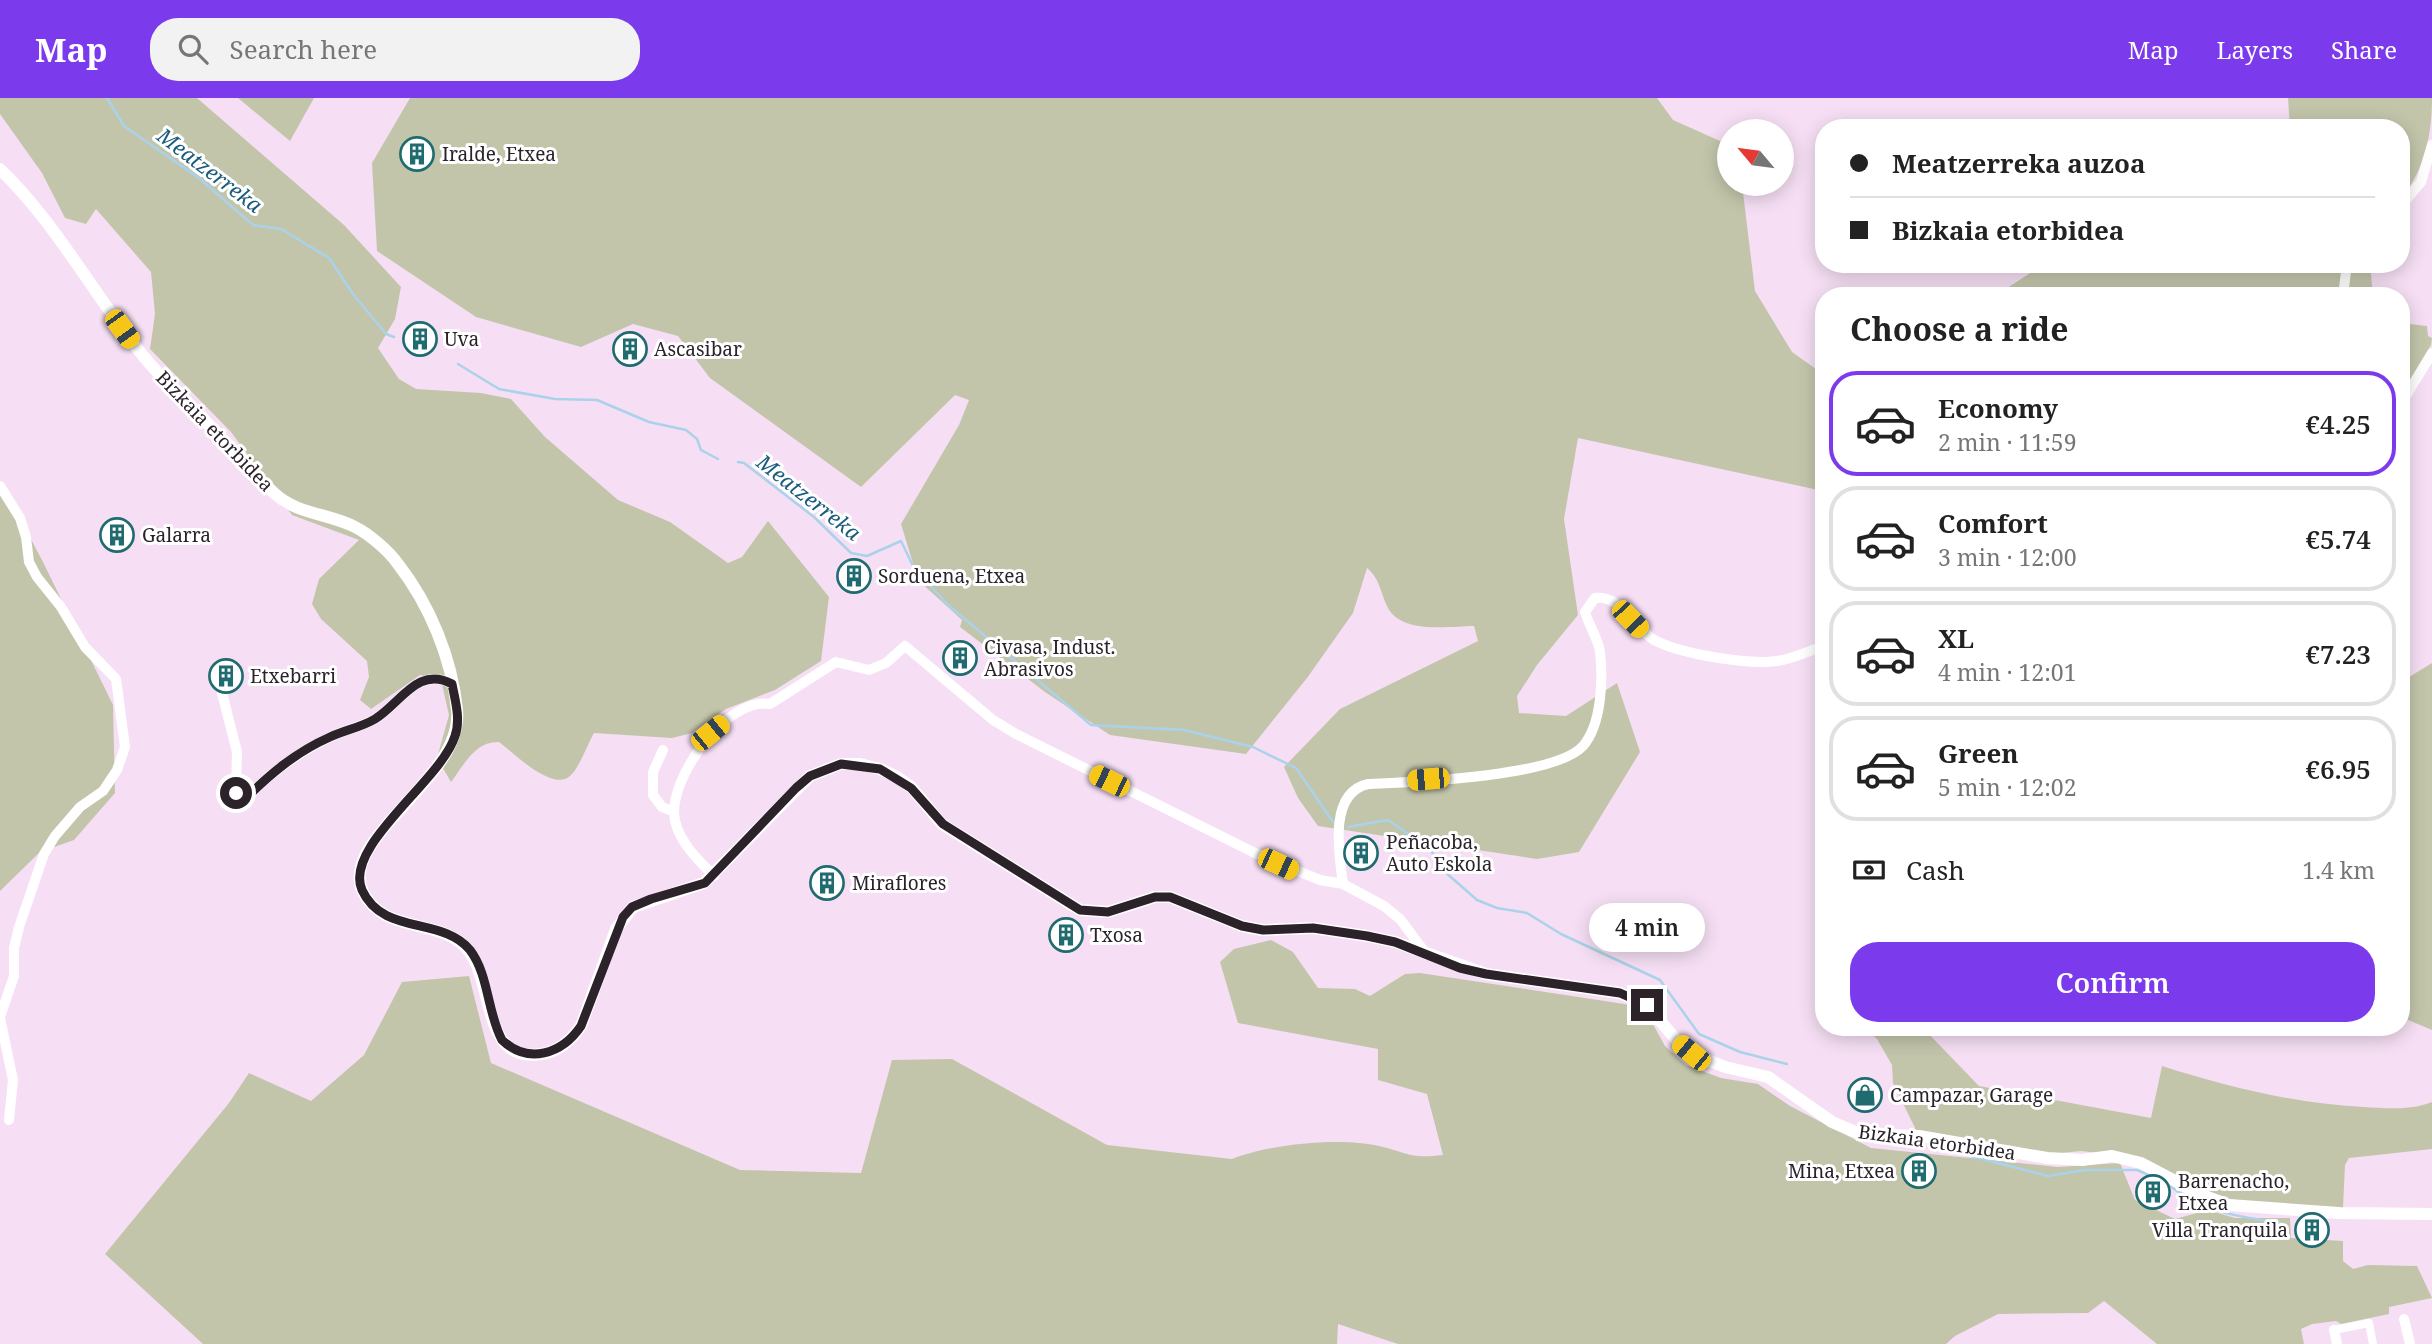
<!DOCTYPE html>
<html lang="en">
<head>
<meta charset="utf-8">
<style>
	:root { --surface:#fff; --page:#f2f2f2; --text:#222; --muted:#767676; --line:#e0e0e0; --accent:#7c3aed }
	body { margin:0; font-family:"Noto Serif",serif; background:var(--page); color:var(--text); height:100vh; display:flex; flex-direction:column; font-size:26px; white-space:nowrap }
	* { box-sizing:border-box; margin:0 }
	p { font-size:23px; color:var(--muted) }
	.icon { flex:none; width:38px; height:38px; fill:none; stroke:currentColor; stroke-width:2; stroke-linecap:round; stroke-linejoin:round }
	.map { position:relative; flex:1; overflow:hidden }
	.sheet { position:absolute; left:1815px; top:189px; width:595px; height:749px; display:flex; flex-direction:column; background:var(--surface); border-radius:28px; box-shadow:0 4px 18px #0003 }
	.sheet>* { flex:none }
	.banner { position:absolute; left:1815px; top:21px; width:595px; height:154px; border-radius:28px; box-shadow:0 4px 18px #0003; display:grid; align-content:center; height:154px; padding:0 35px; background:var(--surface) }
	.needle { width:46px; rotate:299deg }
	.tools { position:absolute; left:1717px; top:21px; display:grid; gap:14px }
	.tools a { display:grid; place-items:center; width:77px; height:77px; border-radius:50%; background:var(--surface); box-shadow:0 4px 18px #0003; font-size:35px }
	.end { position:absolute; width:32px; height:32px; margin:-16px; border:9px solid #2b222a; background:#fff; box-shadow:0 0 0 4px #fff }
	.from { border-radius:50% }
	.bubble { position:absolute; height:49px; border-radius:24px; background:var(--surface); box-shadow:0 4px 18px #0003; font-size:23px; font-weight:600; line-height:49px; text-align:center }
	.car { position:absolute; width:21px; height:42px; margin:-21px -10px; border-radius:9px; box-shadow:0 0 5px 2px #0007; background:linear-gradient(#f5c518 24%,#345 0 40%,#f5c518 0 76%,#345 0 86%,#f5c518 0) }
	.banner b { display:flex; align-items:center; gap:24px; height:66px; font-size:26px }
	.banner b+b { border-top:2px solid var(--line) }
	.banner i { width:18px; height:18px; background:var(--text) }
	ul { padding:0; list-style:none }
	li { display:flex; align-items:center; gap:21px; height:105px; margin:0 14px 10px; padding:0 21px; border:4px solid var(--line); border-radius:28px }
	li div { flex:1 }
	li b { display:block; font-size:26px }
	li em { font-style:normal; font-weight:600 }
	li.current { border-color:var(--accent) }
	li>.icon { width:63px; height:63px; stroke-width:1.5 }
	h2 { padding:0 35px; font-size:32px; line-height:84px }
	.pay { display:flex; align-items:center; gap:18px; height:77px; padding:0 35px; font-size:26px }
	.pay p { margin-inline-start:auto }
	.action { display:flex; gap:14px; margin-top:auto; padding:14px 35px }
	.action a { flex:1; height:80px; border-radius:28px; background:var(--accent); color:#fff; font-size:28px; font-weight:600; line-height:80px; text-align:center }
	header { display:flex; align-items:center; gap:42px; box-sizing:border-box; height:98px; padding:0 35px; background:var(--accent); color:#fff }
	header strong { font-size:33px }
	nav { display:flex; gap:38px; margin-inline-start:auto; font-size:24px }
	.search { width:490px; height:63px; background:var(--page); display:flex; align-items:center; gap:18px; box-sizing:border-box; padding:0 24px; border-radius:28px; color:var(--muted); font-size:26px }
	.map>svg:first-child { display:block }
	.green { fill:#c3c5ab }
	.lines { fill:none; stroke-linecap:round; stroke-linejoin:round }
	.stream { stroke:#aad2ea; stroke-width:2.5 }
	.pedestrian { stroke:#fff; stroke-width:8 }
	.minor { stroke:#fff; stroke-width:10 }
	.tertiary { stroke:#fff; stroke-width:12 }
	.route { stroke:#2b222a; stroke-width:9 }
	.labels { text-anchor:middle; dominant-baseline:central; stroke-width:6; stroke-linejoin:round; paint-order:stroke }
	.poi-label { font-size:19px; fill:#2b222a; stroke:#fff; text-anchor:start }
	.street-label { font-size:19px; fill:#2b222a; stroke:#fff }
	.water-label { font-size:21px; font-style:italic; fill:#1a5c7d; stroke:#fff }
</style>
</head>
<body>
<header>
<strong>Map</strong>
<div class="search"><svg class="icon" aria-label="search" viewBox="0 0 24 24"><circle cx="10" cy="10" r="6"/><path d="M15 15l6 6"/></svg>Search here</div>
<nav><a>Map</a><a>Layers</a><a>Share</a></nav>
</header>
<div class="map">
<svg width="2432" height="1246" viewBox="0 0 2432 1246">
	<rect width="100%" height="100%" fill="#f6dff4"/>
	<path class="green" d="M0,0H197L344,127L401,189L395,221L378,250L399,281L416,291L481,295L511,301L545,339L618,402L670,424L728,465L742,459L768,423L829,499L821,563L775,592L726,611L692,635L672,640L594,635C587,647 580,669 570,678C552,694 514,655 499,644C475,643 464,667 451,684L437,660L449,617L441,582L420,577L371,611L360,602L369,579L367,563L321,521L312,506L319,481L359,442L292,417L231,334L150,251L155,216L151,174L96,111L86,126L65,120L42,75L0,16Z
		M238,0H314L290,43Z
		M410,0H1657L1673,22L1729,47V86H1742L1755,193L1792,254L1823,276V393L1578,340L1564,421L1578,517L1537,567L1517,598L1519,615L1566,618L1617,585L1640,654L1579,754L1537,761L1318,728L1298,700L1284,669L1340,611L1478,543L1474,528C1449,528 1400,537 1387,508C1380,493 1380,481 1367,470L1353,515L1307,580L1246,656L1110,637L1045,594L960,529L962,522L918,482L901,426L959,327L969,302L955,297L861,389L710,280L678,238L633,226L581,249L476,219L377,153L372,65Z
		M2288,0H2432C2432,36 2425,72 2401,100V30H2290Z
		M2044,166H2370L2373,198H1995Z
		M2401,225L2427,228L2428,238L2432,240L2431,247L2401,297Z
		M0,394L22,424L43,464L113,607L115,695L74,742L40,754L0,793Z
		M2432,565V932L2401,919V584Z
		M1271,842L1293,854L1318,890L1355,891L1370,898L1405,876L1420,875L1631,907L1649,919L1665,948L1686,967L1721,980L1758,986L1790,1008L1871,1050L2058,1069L2120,1065L2135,1102L2175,1121L2208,1112L2235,1120H2290L2291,1140L2343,1143V1163L2353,1171L2368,1167L2417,1168L2432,1200L2389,1209V1216L2341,1226L2336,1223L2312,1226L2301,1231L2304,1246H2157L2104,1203L2088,1215L1998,1216L1955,1238L1946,1246H1398L1338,1226L1337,1246H203L105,1156L229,1005L249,975L311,1003L364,957L402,884L469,878L491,965L740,1072L861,1075L892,962L952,961L1107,1047L1232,1061C1270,1046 1339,1039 1379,1048C1410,1055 1408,1061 1443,1057L1427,996L1378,982V951L1238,925L1220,864L1234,851Z
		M1864,929H1922L1979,988L2151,1020L2162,968C2228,989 2293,1005 2363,1009C2387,1010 2409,1013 2432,1004V1051L2349,1060L2345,1067L2343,1110L2250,1105L2216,1098L2130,1059L2081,1053L2050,1056L1916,1032L1893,985L1892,967L1877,941Z"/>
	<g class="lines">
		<path class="stream" d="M107,0L124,28L199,80L253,127L281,131L329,160L353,196L386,236L394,239
			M458,266L499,291L555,301L597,302L649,324L686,332L697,341L701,352L718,361
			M738,364L744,365L814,419L851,455L867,458L901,443L914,470L948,507L1091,627L1184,632L1253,649L1296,670L1333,724
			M1348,729L1388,722L1430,751L1444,773L1477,802L1497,810L1527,815L1561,836L1660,882L1699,936L1740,954L1787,966
			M1935,1049L2048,1078L2085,1072H2137L2156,1080
			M2168,1086C2200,1114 2240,1119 2281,1125"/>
		<path class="pedestrian" d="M2334,1232L2369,1225L2373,1246"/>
		<path class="minor" d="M2401,108L2421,84L2432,47
			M2343,198L2347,166
			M2401,306L2432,255
			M0,388L20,420L26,439L29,464L37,479L61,509L85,549L116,581L125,649L117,672L103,693L80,709L55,738L44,756L19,829L14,850V878L0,919
			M222,595L237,654L236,695L238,700L244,702C271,674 299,653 335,637C348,631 363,628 375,621C400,606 418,567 452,586
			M663,652L653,674V697L662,709L674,714
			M714,778C697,761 675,740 674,715C673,676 727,599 770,606L836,564L869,572L886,565L905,548L993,622L1016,636L1261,758L1320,782L1343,786L1384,808L1400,821L1427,857
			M1343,786C1339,756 1328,695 1368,686C1412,684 1555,679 1583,648C1602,626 1603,581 1600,554C1598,540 1589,528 1585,514L1595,500C1621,496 1634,530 1654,542C1681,556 1747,567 1777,563C1793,561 1808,553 1824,548
			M0,920L13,982L9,1022
			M2404,1221L2410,1246
			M2334,1232L2337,1246"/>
		<path class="tertiary" d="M0,71C51,120 88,186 131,242C153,273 182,299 208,326C230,349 251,373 274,395C298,417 328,415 355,429C369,436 389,453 398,466C430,507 452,561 457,612C464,681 337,740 363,794C383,834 431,821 461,845C497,872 477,967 541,956C558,954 572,941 581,928L616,831L633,809L704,785L810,678L841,666H860L880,671L897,679L911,689L942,726L1080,812L1108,814L1155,799H1170L1242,828L1263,832L1313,830L1367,838L1395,844L1486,876L1620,895L1647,907L1678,944L1691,955L1725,969L1768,979L1832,1024L1860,1036L1919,1038L2047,1060L2082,1062L2112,1058L2141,1065L2200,1096L2229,1107L2339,1115L2432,1116"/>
	</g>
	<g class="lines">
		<path class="route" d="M236,695L238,700L244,702C270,676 296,654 330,639C345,632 362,629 375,621C400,606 418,567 452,586C455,602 461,621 455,638C441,683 343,748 362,792C383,838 442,818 470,852C489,877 487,914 502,942C528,967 562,956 581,928L623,819L632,809L651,801L705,785L796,690L810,678L841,666L880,671L911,690L943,726L1080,812L1108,814L1155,799H1170L1242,828L1263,832L1313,830L1367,838L1395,844L1460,870L1486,876L1620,895L1647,907"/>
	</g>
	<defs>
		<g id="building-ring" transform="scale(1.75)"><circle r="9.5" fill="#fff" stroke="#1f6b70" stroke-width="1.5"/><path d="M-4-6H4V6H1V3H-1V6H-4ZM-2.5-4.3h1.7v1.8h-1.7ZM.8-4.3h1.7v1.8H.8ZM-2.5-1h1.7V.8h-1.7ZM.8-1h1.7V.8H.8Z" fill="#1f6b70"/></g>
		<g id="shop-ring" transform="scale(1.75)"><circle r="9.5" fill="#fff" stroke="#1f6b70" stroke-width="1.5"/><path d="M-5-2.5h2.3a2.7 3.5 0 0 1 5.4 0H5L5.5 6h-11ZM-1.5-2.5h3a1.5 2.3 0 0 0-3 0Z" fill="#1f6b70"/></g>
	</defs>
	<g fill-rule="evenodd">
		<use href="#building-ring" x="417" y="56"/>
		<use href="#building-ring" x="420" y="241"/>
		<use href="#building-ring" x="630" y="251"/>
		<use href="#building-ring" x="117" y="437"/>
		<use href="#building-ring" x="854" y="478"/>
		<use href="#building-ring" x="960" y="560"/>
		<use href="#building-ring" x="226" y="578"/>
		<use href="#building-ring" x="1361" y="755"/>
		<use href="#building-ring" x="827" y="785"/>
		<use href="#building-ring" x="1066" y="837"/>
		<use href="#shop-ring" x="1865" y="997"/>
		<use href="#building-ring" x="1919" y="1073"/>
		<use href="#building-ring" x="2153" y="1094"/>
		<use href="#building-ring" x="2312" y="1132"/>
	</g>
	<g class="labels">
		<g class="poi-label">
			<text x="442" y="56">Iralde, Etxea</text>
			<text x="444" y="241">Uva</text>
			<text x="654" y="251">Ascasibar</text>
			<text x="142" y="437">Galarra</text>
			<text x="878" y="478">Sorduena, Etxea</text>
			<text x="984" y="549">Civasa, Indust.<tspan x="984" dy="22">Abrasivos</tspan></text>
			<text x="250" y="578">Etxebarri</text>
			<text x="1386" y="744">Peñacoba,<tspan x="1386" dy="22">Auto Eskola</tspan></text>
			<text x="852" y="785">Miraflores</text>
			<text x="1090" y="837">Txosa</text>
			<text x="1890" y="997">Campazar, Garage</text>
			<text x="1895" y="1073" text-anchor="end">Mina, Etxea</text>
			<text x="2178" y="1083">Barrenacho,<tspan x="2178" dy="22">Etxea</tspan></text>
			<text x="2288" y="1132" text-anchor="end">Villa Tranquila</text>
		</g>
		<g class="street-label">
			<text transform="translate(215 333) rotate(46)">Bizkaia etorbidea</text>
			<text transform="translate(1937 1044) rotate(8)">Bizkaia etorbidea</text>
		</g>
		<g class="water-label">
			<text transform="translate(210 72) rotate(37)">Meatzerreka</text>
			<text transform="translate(809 399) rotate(38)">Meatzerreka</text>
		</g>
	</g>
</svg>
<div class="tools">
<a><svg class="needle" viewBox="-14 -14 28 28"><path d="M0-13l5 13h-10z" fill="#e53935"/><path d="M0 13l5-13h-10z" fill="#767676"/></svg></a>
</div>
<i class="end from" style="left:236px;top:695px"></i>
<i class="end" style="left:1647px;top:907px"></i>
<div class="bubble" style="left:1589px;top:805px;width:116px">4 min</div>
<i class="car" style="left:122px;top:231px;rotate:144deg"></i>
<i class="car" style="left:1630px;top:521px;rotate:136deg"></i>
<i class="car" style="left:710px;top:635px;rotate:51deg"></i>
<i class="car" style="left:1428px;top:681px;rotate:265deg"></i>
<i class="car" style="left:1109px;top:683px;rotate:296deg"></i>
<i class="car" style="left:1278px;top:766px;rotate:115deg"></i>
<i class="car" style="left:1691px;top:955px;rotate:309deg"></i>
<div class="banner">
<b><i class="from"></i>Meatzerreka auzoa</b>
<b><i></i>Bizkaia etorbidea</b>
</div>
<section class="sheet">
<h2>Choose a ride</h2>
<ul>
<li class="current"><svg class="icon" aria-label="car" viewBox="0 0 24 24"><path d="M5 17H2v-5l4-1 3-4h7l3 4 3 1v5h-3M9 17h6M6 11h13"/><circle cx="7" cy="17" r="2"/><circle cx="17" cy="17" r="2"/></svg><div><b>Economy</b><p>2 min · 11:59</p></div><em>€4.25</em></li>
<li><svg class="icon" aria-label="car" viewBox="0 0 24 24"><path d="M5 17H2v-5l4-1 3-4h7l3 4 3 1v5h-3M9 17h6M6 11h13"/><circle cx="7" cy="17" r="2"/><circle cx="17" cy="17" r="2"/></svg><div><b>Comfort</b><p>3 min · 12:00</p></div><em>€5.74</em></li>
<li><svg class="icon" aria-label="car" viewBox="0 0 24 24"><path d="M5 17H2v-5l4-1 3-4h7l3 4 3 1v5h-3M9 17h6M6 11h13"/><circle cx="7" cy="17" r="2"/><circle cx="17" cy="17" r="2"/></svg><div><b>XL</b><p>4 min · 12:01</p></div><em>€7.23</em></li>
<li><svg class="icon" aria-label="car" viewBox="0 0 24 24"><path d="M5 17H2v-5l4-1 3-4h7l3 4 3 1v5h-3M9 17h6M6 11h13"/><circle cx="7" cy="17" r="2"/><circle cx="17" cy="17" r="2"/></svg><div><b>Green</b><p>5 min · 12:02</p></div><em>€6.95</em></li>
</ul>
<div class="pay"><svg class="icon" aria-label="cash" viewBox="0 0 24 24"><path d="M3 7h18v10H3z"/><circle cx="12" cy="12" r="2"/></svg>Cash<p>1.4 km</p></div>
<div class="action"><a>Confirm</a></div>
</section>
</div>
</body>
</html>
